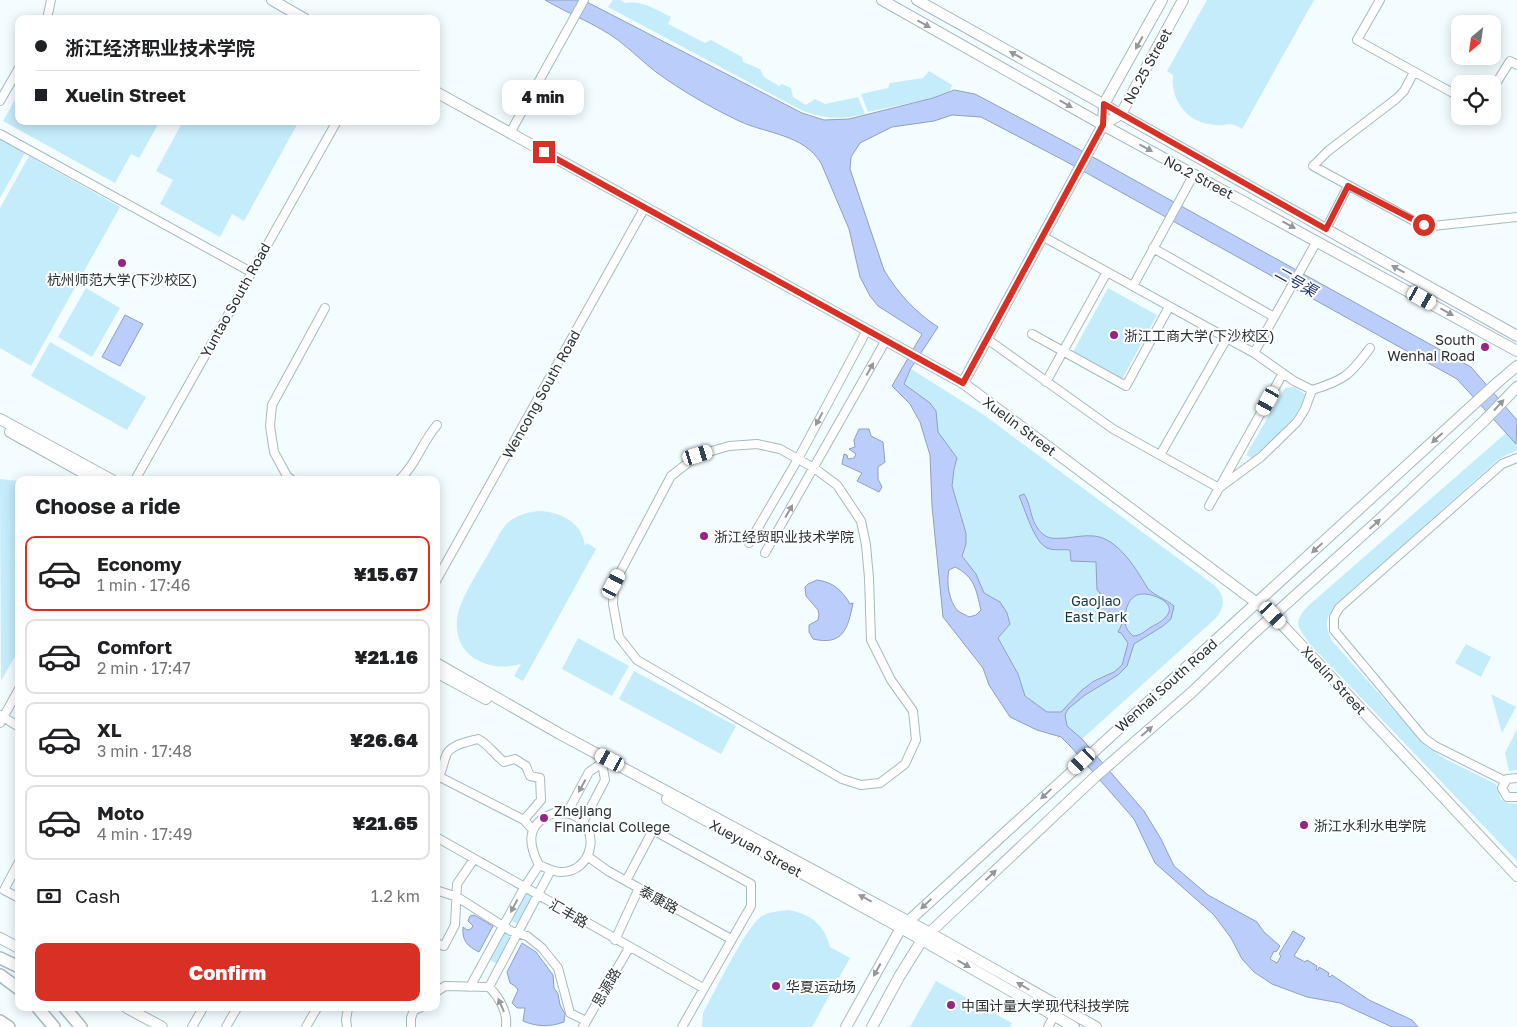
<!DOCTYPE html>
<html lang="en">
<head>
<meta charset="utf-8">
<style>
	:root { --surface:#fff; --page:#f6f6f6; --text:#202124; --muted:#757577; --line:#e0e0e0; --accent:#d93025 }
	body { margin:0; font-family:"Golos Text","Noto Sans SC",sans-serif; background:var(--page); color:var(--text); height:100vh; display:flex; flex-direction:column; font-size:19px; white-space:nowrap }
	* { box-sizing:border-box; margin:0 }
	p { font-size:16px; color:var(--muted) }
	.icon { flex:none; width:28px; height:28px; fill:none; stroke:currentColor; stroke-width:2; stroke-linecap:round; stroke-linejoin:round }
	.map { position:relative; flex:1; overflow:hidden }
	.drawer { position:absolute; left:15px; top:476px; width:425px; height:535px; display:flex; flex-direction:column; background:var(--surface); border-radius:10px; box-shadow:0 2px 12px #0003 }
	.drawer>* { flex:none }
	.guide { position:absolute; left:15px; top:15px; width:425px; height:110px; border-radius:10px; box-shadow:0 2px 12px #0003; display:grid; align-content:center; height:110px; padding:0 20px; background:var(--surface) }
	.needle { width:32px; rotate:209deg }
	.fabs { position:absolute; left:1451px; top:15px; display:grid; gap:10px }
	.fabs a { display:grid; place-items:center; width:50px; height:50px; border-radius:10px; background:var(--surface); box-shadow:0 2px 12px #0003; font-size:25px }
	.end { position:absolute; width:22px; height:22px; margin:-11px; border:6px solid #d93025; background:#fff; box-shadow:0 0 0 2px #fff }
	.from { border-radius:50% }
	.bubble { position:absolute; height:35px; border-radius:10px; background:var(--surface); box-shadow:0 2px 12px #0003; font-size:16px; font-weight:800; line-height:35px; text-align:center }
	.car { position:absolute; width:15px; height:30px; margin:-15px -8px; border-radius:6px; box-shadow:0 0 4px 1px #0007; background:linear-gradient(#fff 24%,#345 0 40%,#fff 0 76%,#345 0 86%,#fff 0) }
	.guide b { display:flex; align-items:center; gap:18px; height:48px; font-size:19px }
	.guide b+b { border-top:1px solid var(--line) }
	.guide i { width:12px; height:12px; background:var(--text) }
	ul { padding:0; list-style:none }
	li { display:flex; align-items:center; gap:15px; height:75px; margin:0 10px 8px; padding:0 10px; border:2px solid var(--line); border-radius:10px }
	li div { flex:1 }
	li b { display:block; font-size:19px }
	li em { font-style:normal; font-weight:800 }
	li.current { border-color:var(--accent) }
	li>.icon { width:45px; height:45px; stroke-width:1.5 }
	h2 { padding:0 20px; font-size:22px; line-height:60px }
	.pay { display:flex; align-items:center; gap:12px; height:55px; padding:0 20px; font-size:19px }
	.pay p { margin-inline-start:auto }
	.action { display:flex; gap:10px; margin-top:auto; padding:10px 20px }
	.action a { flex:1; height:58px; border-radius:10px; background:var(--accent); color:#fff; font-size:20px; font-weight:800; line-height:58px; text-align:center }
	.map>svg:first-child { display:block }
	.green { fill:#c5ecfa }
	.water { fill:#bbcefb; stroke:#909fc0; fill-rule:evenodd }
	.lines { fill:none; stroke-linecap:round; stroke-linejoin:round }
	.minor-casing { stroke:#a7bac1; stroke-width:10 }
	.major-casing { stroke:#a7bac1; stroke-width:12 }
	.highway-casing { stroke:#a7bac1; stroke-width:14 }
	.minor { stroke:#fff; stroke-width:8 }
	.major { stroke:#fff; stroke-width:10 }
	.highway { stroke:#fff; stroke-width:11 }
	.oneway { fill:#94989a }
	.route { stroke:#d93025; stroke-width:6 }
	.poi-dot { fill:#972584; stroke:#fff; stroke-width:2 }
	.labels { text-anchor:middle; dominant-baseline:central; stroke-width:4; stroke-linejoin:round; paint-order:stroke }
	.street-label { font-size:14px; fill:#2a3235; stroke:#fff }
	.poi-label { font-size:14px; fill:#2a3235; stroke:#fff; text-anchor:start }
	.park-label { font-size:14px; fill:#143844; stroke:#fff }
	.water-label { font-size:15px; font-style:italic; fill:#1c3070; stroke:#fff }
</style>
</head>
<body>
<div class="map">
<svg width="1517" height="1027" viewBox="0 0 1517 1027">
	<rect width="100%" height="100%" fill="#f3fcff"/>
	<path class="green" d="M613,0H620L625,3C641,0 656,9 671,17L668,24L705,43L711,40L742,57L743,62L760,69L764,77L779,86L782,84L791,88L793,97L806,105L815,99L825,104L858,97L865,114C839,120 828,119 803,111L608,7Z
		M1207,0H1314L1242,129C1229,121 1230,126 1216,125C1189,124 1170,102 1173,75L1167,71Z
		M929,71L952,85L950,91L933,98L868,112L861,94L888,88L890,83L923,78Z
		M19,93V121H160L139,158L131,154L115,183L3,121Z
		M183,121H299L244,221L232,214L220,237L160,204L173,180L156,171Z
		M0,139L25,153L0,198Z
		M29,156L120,207L31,366L0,348V208Z
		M86,288L120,308L92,357L58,337Z
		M1108,288L1157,315L1122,379L1073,352Z
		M50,342L146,397L127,430L31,376Z
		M911,369L984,415L1214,585C1225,596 1226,605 1216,618L1082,739L1025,696L1018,674L998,638L1010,624L1000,602L984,593L976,574L962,556L966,544V533L952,486L954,469L957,457L937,432L936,411L929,403L904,384Z
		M1294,387L1305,394C1298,421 1271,441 1252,458L1246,455L1285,388Z
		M1506,433L1517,444V450L1500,458L1337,604C1325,618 1324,624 1332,641L1426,746L1447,760L1496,784L1501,800L1508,803L1517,804V861L1310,644C1298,627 1292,623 1308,606Z
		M0,479L19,481V649L1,681Z
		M539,511C561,512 582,522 585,546L587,543L596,549L523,681L514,676L521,664C490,673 454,657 457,621C458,600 481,568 491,549C496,542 499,532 505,526C513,516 527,512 539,511Z
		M578,638L629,666L612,696L562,669Z
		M1466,644L1491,657L1481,677L1455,663Z
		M634,671L736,726L721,754L619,699Z
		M1491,694L1516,707L1502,733Z
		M1517,729V770L1509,771L1505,753Z
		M525,892L535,897L519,925L510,920Z
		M788,910C811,914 824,924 830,947L850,958L812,1027H702L703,1013C714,994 746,926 762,916C769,912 779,911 788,910Z
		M503,932L512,937L497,964L488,959Z
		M936,981L1012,1023L1010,1027H910Z"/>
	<path class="water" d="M545,0H583L802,113L824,120L849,119L933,98L954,90L975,94L1073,146L1471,367L1517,420L1516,444L1457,379L1065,161L981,117L952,115L934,121L892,127L860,143L851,157L850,169L884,270C897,292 916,313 938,327L911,368L904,384L930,403L936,411L938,432L957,458L954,469L952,486L966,533V544L962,556L976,574L984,593L1000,602L1007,613L1010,624L998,638L1018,674L1025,696L1047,712H1061L1082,690L1094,681L1114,672L1122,665L1128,643L1121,633L1118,632L1123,622L1108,612L1107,614L1093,605L1100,593L1097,590L1096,562L1071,561L1070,550C1064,549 1053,551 1047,548C1034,542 1025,509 1019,496L1024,494C1033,508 1029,523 1044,535C1051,540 1058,538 1066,538C1075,537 1085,535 1094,536C1118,538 1137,570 1148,589C1155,596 1166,599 1174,606L1171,619L1163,626L1134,644L1127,666L1118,675L1085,695L1068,709L1065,715L1067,726L1082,739L1144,811L1161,839L1174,866L1208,895L1257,922L1264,932L1280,946L1276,952L1274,951L1270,959L1277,963L1281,956L1279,954L1293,931L1305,938L1294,956L1305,962L1307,960L1317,966L1316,970H1318L1319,967L1329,973L1328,976L1330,977L1332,975L1369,1000L1412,1020L1418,1027H1392L1340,1003L1307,997L1272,984L1254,972L1242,959L1231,938L1214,915L1155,863L1134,819L1071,747L1061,737L1037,730L1010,717L989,685L983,668L943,617L932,506L930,455L920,422L910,404L892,386L922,334L878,306L870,296L860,277L849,229L821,163C803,134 767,134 739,121C710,107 682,91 656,72C643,62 631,50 618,40C596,24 569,14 545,0ZM955,567C975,577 976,590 981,610L976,615L969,617C966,615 961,613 958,611C949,602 946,582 949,570ZM1145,594C1156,595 1179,604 1165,618C1161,622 1155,625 1151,627C1145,631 1140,636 1133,636C1131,634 1128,631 1127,629C1122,620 1126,599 1137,595C1139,594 1142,594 1145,594Z
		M125,315L143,324L120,366L102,357Z
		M859,429H869L871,436L883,442L885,462L878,467V479L882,487L879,492L857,481L862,473L842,464L844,454L847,455L848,459L854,458L856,454L849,449L855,447L854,440Z
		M817,580C833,582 842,590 850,604L853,603C848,629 843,646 813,639L809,632V625L818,620L819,615L818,610L806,596L805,587L808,584Z
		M474,915L493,926L479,952C467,946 462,941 463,927L467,930L471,929L473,926L468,921L470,916Z
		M522,943L536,952L553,975L554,988L558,994L560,1005L565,1014L564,1022C550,1027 537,1027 523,1021L525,1008H517L512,1003L518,990L515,986L510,983L507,972Z"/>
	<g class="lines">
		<g class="minor-casing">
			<path id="minor" d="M1380,0L1357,40L1460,97
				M47,19L51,0
				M1414,72L1404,91L1396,99L1328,151L1313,166L1414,221L1433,226L1517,217
				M1492,90L1510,61L1517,65
				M0,101L19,68
				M510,133L584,0
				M0,134L251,272
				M1326,229L1348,186
				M1042,236L1254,353L1294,381L1312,390C1345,380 1350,375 1370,348
				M1153,248L1274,317
				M1133,286L1194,174
				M1032,334L1126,386L1169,307
				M987,339L1113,429L1219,488L1261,457L1297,422L1305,409L1312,390
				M1254,353L1317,241
				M1046,382L1107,272
				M757,444L780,449L814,468L837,485L861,521L866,545L869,578L871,640L891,680L913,711L916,740L905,764L880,783L861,785L842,779L637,660L619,637L613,604L614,584L671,476L698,455L729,446Z
				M1160,455L1227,338
				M135,480L337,121
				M292,480L287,476L274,452L270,426L272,405L325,308
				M399,480C416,465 422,442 437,425
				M1209,506L1283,373
				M749,543L798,459L867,330
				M765,553L886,340
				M436,581L645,207
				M0,715L19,727
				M0,723L19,689
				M436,775L524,820L533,830
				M439,776C443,769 443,763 446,756C449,745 467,742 478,739C487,743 495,755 504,762L515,759L526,766L530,776L540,778L541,800L524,820
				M1517,778L1507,779L1502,788L1507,797H1517
				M1505,781L1435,746L1424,738L1334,630V617L1339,608L1502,464L1517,458
				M554,813C560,813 567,812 573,815C602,828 593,872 561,872C553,872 547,868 539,865C527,842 527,823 554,813Z
				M567,813L589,772L602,763L605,780L583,822
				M436,837L703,988
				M587,856L608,871L731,939
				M19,862L4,890L19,898
				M626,881L653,830L751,884V906L682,1027
				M436,890L457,897L511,931L527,936L542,948L558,968L570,1013L586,1021
				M615,940L639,888
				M436,943L444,946L455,925L457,884L474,859
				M470,987L524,888L539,865
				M489,987L551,870
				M436,992L445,986L489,987C499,997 508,1012 506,1027
				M192,1027L203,1008
				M226,1027L237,1008
				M306,1027L317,1008
				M347,1027L346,1020L348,1008
				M411,1027V1018L414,1010L420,1008
				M583,1027L629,948
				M1048,1027L1054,1016"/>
		</g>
		<g class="major-casing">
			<path id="major" d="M272,0L305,19
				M882,0L1103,125L1517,351
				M917,0L1517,336
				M436,92L963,383L1273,615L1517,876
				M1103,125L1121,114L1183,0
				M963,383L1103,125L1104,104L1162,0
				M0,419L112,480
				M10,432L96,480
				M436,663L560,734L930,933L1096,1027
				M436,672L486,699
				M667,799L901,928L1074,1027
				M0,938L19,948
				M127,1008L162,1027
				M846,1027L901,928L1498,382L1517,366
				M872,1027L899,977L922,940L1095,777L1191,693L1255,632L1379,520L1485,420L1517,387"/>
		</g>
		<g class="highway-casing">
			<path id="highway" d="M0,958L19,967
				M0,975L19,989
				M38,1008L54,1027
				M65,1008L81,1027
				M0,1021L9,1027"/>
		</g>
		<use href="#minor" class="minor"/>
		<use href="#major" class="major"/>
		<use href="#highway" class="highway"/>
	</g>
	<defs><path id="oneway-solid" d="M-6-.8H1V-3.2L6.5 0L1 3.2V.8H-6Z" transform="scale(1.25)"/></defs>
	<g class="oneway">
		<use href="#oneway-solid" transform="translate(924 24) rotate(29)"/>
		<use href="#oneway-solid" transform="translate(1139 43) rotate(119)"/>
		<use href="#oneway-solid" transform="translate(1016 55) rotate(-151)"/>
		<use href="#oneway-solid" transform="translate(1066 104) rotate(30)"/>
		<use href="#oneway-solid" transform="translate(1146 148) rotate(29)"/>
		<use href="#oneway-solid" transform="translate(1289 225) rotate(28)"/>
		<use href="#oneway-solid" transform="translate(1398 269) rotate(-151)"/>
		<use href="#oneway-solid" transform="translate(1447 312) rotate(29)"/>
		<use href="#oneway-solid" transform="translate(870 369) rotate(-61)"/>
		<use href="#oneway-solid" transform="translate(1499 405) rotate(-47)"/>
		<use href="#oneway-solid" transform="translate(819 419) rotate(118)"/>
		<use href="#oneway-solid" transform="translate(1437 438) rotate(138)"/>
		<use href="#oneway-solid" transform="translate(789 511) rotate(-60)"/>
		<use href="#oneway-solid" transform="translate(1375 524) rotate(-42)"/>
		<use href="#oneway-solid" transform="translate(1317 548) rotate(138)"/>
		<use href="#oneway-solid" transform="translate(1147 731) rotate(-41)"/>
		<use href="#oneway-solid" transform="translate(582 786) rotate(119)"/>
		<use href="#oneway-solid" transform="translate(1046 794) rotate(137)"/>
		<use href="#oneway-solid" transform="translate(991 875) rotate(-43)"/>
		<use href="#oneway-solid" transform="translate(865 898) rotate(-152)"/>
		<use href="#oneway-solid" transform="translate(926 904) rotate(137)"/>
		<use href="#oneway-solid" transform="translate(514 906) rotate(118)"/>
		<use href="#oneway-solid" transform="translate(964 964) rotate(30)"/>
		<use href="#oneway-solid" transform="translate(877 970) rotate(119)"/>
		<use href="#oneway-solid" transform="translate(1023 986) rotate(-150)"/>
		<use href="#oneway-solid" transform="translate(501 1005) rotate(-114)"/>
	</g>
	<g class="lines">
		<path class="route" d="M544,152L963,383L1103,125L1104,104L1326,229L1348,186L1424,225"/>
	</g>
	<g class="poi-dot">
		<circle cx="122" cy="263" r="5"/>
		<circle cx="1114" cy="335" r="5"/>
		<circle cx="1485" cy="347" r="5"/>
		<circle cx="704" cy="536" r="5"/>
		<circle cx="544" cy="818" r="5"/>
		<circle cx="1304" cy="825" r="5"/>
		<circle cx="776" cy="986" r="5"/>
		<circle cx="951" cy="1005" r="5"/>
	</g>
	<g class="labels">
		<g class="street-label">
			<text transform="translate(1147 66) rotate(-61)">No.25 Street</text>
			<text transform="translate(1199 177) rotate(28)">No.2 Street</text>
			<text transform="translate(235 300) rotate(-61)">Yuntao South Road</text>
			<text transform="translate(541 394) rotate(-61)">Wencong South Road</text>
			<text transform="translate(1020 426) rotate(37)">Xuelin Street</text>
			<text transform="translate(1334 680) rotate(47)">Xuelin Street</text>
			<text transform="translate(1166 685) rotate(-42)">Wenhai South Road</text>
			<text transform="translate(756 848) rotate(29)">Xueyuan Street</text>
			<text transform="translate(659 899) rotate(29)">泰康路</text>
			<text transform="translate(569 913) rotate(30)">汇丰路</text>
			<text transform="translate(606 987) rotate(-60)">思源路</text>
		</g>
		<g class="poi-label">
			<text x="122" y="279" text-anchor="middle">杭州师范大学(下沙校区)</text>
			<text x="1124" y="335">浙江工商大学(下沙校区)</text>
			<text x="1475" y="339" text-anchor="end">South<tspan x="1475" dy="16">Wenhai Road</tspan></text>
			<text x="714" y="536">浙江经贸职业技术学院</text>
			<text x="554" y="810">Zhejiang<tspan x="554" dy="16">Financial College</tspan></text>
			<text x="1314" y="825">浙江水利水电学院</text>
			<text x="786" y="986">华夏运动场</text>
			<text x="961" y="1005">中国计量大学现代科技学院</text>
		</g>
		<g class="park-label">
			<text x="1096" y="600">Gaojiao<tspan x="1096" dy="16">East Park</tspan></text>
		</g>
		<g class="water-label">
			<text transform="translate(1296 281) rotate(29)">二号渠</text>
		</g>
	</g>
</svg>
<div class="fabs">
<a><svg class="needle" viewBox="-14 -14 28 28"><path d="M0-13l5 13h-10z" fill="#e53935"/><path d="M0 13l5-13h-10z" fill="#757577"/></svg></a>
<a><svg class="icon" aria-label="locate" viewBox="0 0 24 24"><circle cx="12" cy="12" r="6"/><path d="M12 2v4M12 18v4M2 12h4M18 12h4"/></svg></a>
</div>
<i class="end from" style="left:1424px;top:225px"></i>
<i class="end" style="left:544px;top:152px"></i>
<div class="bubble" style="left:502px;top:80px;width:82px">4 min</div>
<i class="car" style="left:1422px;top:298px;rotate:119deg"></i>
<i class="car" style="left:1268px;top:401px;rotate:209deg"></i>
<i class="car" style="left:698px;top:455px;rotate:73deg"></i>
<i class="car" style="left:614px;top:584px;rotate:28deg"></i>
<i class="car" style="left:1273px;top:615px;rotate:137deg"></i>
<i class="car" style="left:610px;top:760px;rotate:298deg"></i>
<i class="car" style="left:1082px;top:761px;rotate:227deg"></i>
<div class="guide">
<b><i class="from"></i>浙江经济职业技术学院</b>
<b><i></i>Xuelin Street</b>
</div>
<section class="drawer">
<h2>Choose a ride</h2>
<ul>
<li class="current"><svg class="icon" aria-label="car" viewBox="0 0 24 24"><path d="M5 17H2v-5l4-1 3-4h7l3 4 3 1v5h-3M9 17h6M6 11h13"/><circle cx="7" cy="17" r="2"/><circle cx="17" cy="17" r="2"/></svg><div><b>Economy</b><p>1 min · 17:46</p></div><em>¥15.67</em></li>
<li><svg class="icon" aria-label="car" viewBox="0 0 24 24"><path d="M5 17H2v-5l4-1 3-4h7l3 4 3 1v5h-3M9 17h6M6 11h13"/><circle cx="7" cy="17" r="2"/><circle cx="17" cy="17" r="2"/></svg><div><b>Comfort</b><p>2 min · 17:47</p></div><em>¥21.16</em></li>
<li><svg class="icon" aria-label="car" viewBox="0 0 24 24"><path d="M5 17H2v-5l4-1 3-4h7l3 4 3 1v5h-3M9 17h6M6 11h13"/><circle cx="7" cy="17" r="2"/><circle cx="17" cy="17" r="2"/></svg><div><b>XL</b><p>3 min · 17:48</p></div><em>¥26.64</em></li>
<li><svg class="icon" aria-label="car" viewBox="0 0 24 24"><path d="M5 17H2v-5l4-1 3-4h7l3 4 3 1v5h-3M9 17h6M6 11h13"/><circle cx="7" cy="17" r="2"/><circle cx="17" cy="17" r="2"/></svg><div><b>Moto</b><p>4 min · 17:49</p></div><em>¥21.65</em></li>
</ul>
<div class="pay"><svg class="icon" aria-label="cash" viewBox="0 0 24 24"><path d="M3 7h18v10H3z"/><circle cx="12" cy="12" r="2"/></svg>Cash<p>1.2 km</p></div>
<div class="action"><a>Confirm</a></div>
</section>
</div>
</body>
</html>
